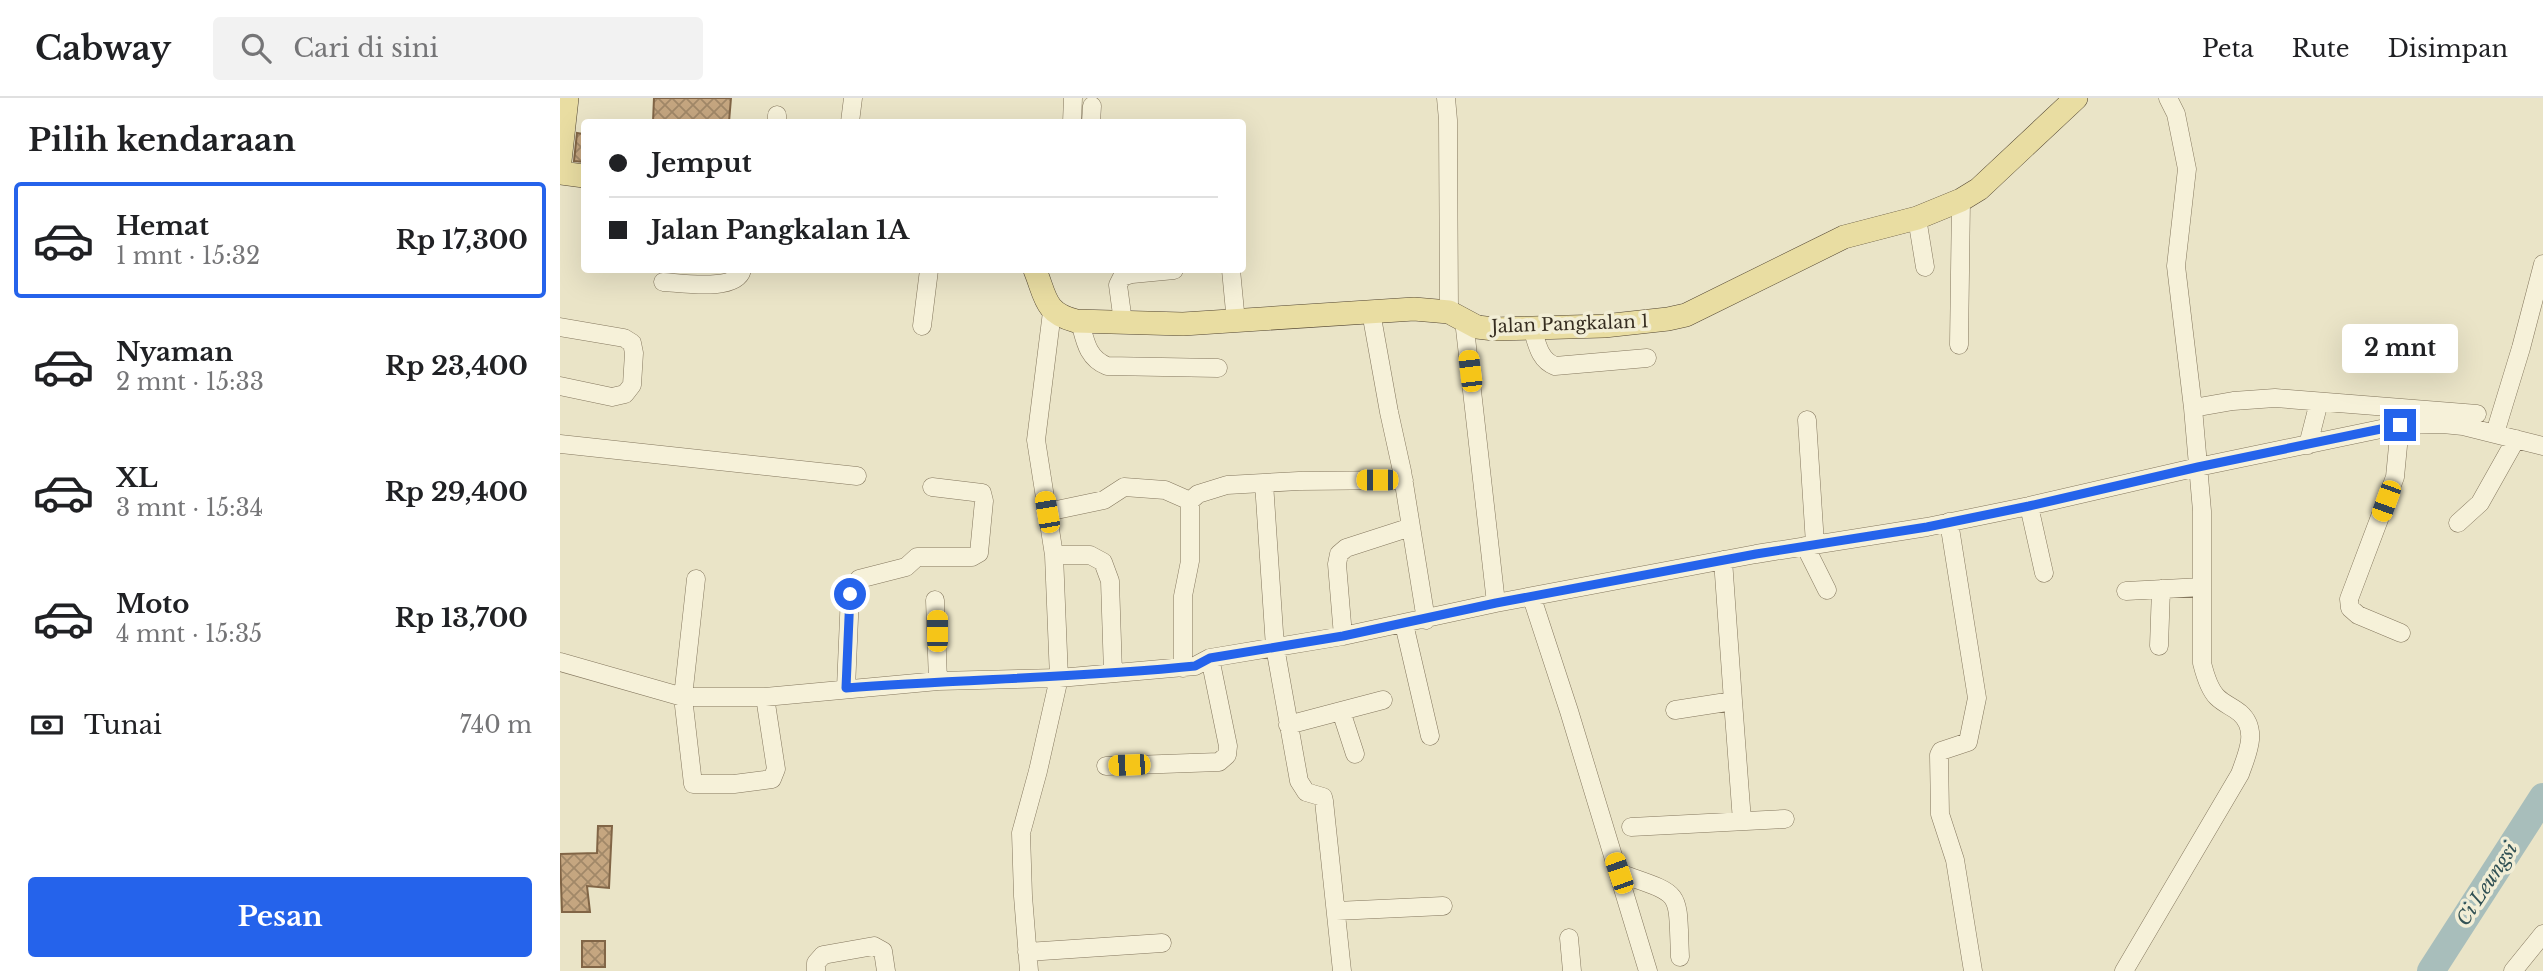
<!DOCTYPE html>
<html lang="id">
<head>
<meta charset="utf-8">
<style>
	:root { --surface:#fff; --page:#f2f2f2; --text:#202124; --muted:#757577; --line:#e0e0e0; --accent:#2563eb }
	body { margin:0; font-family:"Libre Baskerville",serif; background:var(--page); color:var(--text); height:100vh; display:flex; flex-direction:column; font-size:26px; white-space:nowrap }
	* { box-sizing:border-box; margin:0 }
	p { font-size:23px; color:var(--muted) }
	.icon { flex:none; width:38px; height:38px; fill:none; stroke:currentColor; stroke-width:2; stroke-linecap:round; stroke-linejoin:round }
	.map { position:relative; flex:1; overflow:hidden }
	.side { display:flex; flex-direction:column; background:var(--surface); width:560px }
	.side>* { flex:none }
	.banner { position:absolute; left:21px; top:21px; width:665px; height:154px; border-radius:7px; box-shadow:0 7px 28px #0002; display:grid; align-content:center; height:154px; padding:0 28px; background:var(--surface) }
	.end { position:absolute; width:32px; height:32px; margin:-16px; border:9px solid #2563eb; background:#fff; box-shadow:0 0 0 4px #fff }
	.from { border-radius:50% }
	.bubble { position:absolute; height:49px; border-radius:7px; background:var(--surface); box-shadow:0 7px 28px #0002; font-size:23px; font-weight:800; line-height:49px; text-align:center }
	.car { position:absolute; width:21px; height:42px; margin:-21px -10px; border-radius:9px; box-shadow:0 0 5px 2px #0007; background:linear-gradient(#f5c518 24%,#345 0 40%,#f5c518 0 76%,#345 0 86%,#f5c518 0) }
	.banner b { display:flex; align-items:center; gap:24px; height:66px; font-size:26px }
	.banner b+b { border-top:2px solid var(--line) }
	.banner i { width:18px; height:18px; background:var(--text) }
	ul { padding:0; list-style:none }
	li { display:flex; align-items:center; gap:21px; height:116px; margin:0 14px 10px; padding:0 14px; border:4px solid transparent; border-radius:7px }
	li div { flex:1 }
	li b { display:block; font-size:26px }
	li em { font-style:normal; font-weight:800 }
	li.on { border-color:var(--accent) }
	li>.icon { width:63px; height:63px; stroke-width:1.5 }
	h2 { padding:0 28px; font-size:32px; line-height:84px }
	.pay { display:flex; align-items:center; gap:18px; height:77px; padding:0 28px; font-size:26px }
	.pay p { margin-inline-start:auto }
	.primary-button { display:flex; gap:14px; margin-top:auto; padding:14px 28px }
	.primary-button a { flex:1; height:80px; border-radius:7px; background:var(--accent); color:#fff; font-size:28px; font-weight:800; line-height:80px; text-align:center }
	header { display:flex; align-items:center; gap:42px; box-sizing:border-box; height:98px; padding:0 35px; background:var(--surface); border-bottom:2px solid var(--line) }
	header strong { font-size:33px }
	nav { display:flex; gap:38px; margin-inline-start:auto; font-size:24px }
	.search { width:490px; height:63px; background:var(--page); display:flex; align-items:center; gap:18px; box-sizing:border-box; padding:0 24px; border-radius:7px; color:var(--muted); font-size:26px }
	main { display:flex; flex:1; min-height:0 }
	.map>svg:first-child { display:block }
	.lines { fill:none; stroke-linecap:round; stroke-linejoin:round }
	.river { stroke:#a8bebb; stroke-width:28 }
	.building { fill:url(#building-cross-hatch); stroke:#816546; stroke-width:2 }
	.minor-casing { stroke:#84775e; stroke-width:19 }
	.major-casing { stroke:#524532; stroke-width:24 }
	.minor { stroke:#f6f1d9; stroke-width:18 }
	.major { stroke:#e9dda2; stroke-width:23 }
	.route { stroke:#2563eb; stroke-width:9 }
	.labels { text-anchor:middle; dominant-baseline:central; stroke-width:7; stroke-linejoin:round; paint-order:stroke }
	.street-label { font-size:18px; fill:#362d20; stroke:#f2eed6 }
	.water-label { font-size:19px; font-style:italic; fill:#315154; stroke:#f2eed6 }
</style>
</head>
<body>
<header>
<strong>Cabway</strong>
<div class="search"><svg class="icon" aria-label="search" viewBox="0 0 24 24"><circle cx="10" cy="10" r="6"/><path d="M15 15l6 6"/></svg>Cari di sini</div>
<nav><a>Peta</a><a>Rute</a><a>Disimpan</a></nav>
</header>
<main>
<section class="side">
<h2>Pilih kendaraan</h2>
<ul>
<li class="on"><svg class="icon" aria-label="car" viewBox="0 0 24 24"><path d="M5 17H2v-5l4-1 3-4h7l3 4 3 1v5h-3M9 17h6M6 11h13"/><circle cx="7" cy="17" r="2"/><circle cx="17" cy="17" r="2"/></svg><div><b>Hemat</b><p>1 mnt · 15:32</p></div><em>Rp 17,300</em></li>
<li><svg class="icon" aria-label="car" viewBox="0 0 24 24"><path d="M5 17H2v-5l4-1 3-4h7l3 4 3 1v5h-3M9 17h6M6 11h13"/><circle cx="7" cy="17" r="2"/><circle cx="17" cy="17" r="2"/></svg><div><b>Nyaman</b><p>2 mnt · 15:33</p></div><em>Rp 23,400</em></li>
<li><svg class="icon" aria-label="car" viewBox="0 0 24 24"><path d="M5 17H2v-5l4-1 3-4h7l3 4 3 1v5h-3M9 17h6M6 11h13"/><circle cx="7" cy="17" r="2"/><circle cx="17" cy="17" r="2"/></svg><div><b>XL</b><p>3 mnt · 15:34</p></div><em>Rp 29,400</em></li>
<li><svg class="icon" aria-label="car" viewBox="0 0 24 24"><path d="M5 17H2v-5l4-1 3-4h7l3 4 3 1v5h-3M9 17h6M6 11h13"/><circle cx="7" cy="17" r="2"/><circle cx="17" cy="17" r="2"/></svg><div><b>Moto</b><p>4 mnt · 15:35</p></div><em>Rp 13,700</em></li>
</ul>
<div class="pay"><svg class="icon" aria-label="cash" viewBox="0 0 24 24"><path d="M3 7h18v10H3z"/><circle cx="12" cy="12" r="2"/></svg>Tunai<p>740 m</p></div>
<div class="primary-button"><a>Pesan</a></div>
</section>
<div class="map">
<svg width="1983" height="873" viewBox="0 0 1983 873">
	<defs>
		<pattern id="building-cross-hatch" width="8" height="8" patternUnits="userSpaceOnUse" patternTransform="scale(1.75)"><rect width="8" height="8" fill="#c5a680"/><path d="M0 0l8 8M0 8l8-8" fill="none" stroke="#a18868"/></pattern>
	</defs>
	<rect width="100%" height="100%" fill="#eae4c7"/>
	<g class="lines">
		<path class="river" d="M1871,873L1983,699"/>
	</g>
	<path class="building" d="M94,0H171L169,24H93Z
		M17,35L24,36V64L14,63Z
		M38,728H52L49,790L27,788L30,814H2L0,756L37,755Z
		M22,843H45V869H22Z"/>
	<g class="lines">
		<g class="minor-casing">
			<path id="minor" d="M886,0L888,22L889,214
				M217,24V17
				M290,24L293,0
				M512,24L513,0
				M531,24L532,8
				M1357,120L1365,169
				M671,172L676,224
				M103,184C122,185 176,194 182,172
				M811,214L829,314L842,373L866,522
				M904,222L936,505
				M520,224C525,242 527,260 547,268L658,270
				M563,224L558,187L562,179L572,176L614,172
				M362,228L369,172
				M0,229L64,240L72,245L74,255L72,287L65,296L52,299L0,288
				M972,230C977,245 979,262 995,268L1087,260
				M1399,247L1401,102
				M1633,310L1673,303L1715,300L1917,316
				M1247,322L1255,446
				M1840,327L1835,379L1789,501L1790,510L1798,517L1841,535
				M1935,335L1961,250L1983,166
				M0,346L297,378
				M1748,347L1759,304
				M704,385L715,549L739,683L746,694L763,699L764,703L782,873
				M630,403L638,396L667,387L739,383L844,382
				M1469,408L1484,475
				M487,414L544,402L564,389L605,392L630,403V463L623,498V570
				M1389,424L1417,600L1408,644L1381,653L1379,657L1380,716L1395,762L1413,873
				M1898,425L1920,405L1956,341
				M1245,448L1267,492
				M494,457H530L543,464L550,483L553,575
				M1163,462L1173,603
				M136,481L123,599L133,686H174L212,681L216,671L205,599
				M1566,493L1642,489
				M972,500L1009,613L1088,873
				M375,502L378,583
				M844,526L870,638
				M783,538L777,466L779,456L786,450L851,429
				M1599,548L1601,491
				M0,564L123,599H205L378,583L499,580L635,568L650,560L783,538L936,505L1196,456L1367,429L1469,408L1638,369L1840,327L1883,326L1903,328L1983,348
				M286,590L290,496L299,481L346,469L357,459H412L419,455L424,403L422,395L372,389
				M1115,612L1173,603L1182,723
				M781,613L823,602
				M728,627L781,613L795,656
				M546,668L659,664L667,657L668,648L650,560
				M1071,729L1225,721
				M1059,775C1124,798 1117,790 1120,859
				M776,813L883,808
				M1009,840L1012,873
				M467,854L602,845
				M256,873V865L263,857L314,848L323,853L326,873
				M469,873L463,798L461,735L478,673L499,580L494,457L476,342L492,214
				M1564,873L1680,676C1687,656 1699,632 1680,615C1673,609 1664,606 1657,599C1649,591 1645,577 1642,565V413L1633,310L1616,168L1627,71L1616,16L1608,0
				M1953,873L1983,836"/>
		</g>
		<g class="major-casing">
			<path id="major" d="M0,63L7,0
				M0,75L24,78
				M475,172C486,199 484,215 516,223L623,226L854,211L889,214L917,229L934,231L1044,228L1108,221L1126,217L1284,139L1357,120L1401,102L1419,91L1516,0"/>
		</g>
		<use href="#minor" class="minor"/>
		<use href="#major" class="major"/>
	</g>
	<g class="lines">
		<path class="route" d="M290,496L286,590C402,581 519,580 635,568L650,560L783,538L936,505L1196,456L1367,429L1469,408L1638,369L1840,327"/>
	</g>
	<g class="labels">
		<g class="street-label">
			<text transform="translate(1010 226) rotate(-2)">Jalan Pangkalan 1</text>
		</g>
		<g class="water-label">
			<text transform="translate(1927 786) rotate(-57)">Ci Leungsi</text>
		</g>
	</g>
</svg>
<i class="end from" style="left:290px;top:496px"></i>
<i class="end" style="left:1840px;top:327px"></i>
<div class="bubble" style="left:1782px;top:226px;width:116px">2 mnt</div>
<i class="car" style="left:910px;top:273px;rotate:353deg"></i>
<i class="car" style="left:817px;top:382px;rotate:270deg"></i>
<i class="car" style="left:1826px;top:403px;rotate:200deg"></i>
<i class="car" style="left:487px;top:414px;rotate:350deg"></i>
<i class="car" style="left:377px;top:533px;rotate:0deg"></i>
<i class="car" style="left:569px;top:667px;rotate:268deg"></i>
<i class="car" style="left:1059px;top:775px;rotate:341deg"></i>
<div class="banner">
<b><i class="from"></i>Jemput</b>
<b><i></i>Jalan Pangkalan 1A</b>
</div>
</div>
</main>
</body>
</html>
